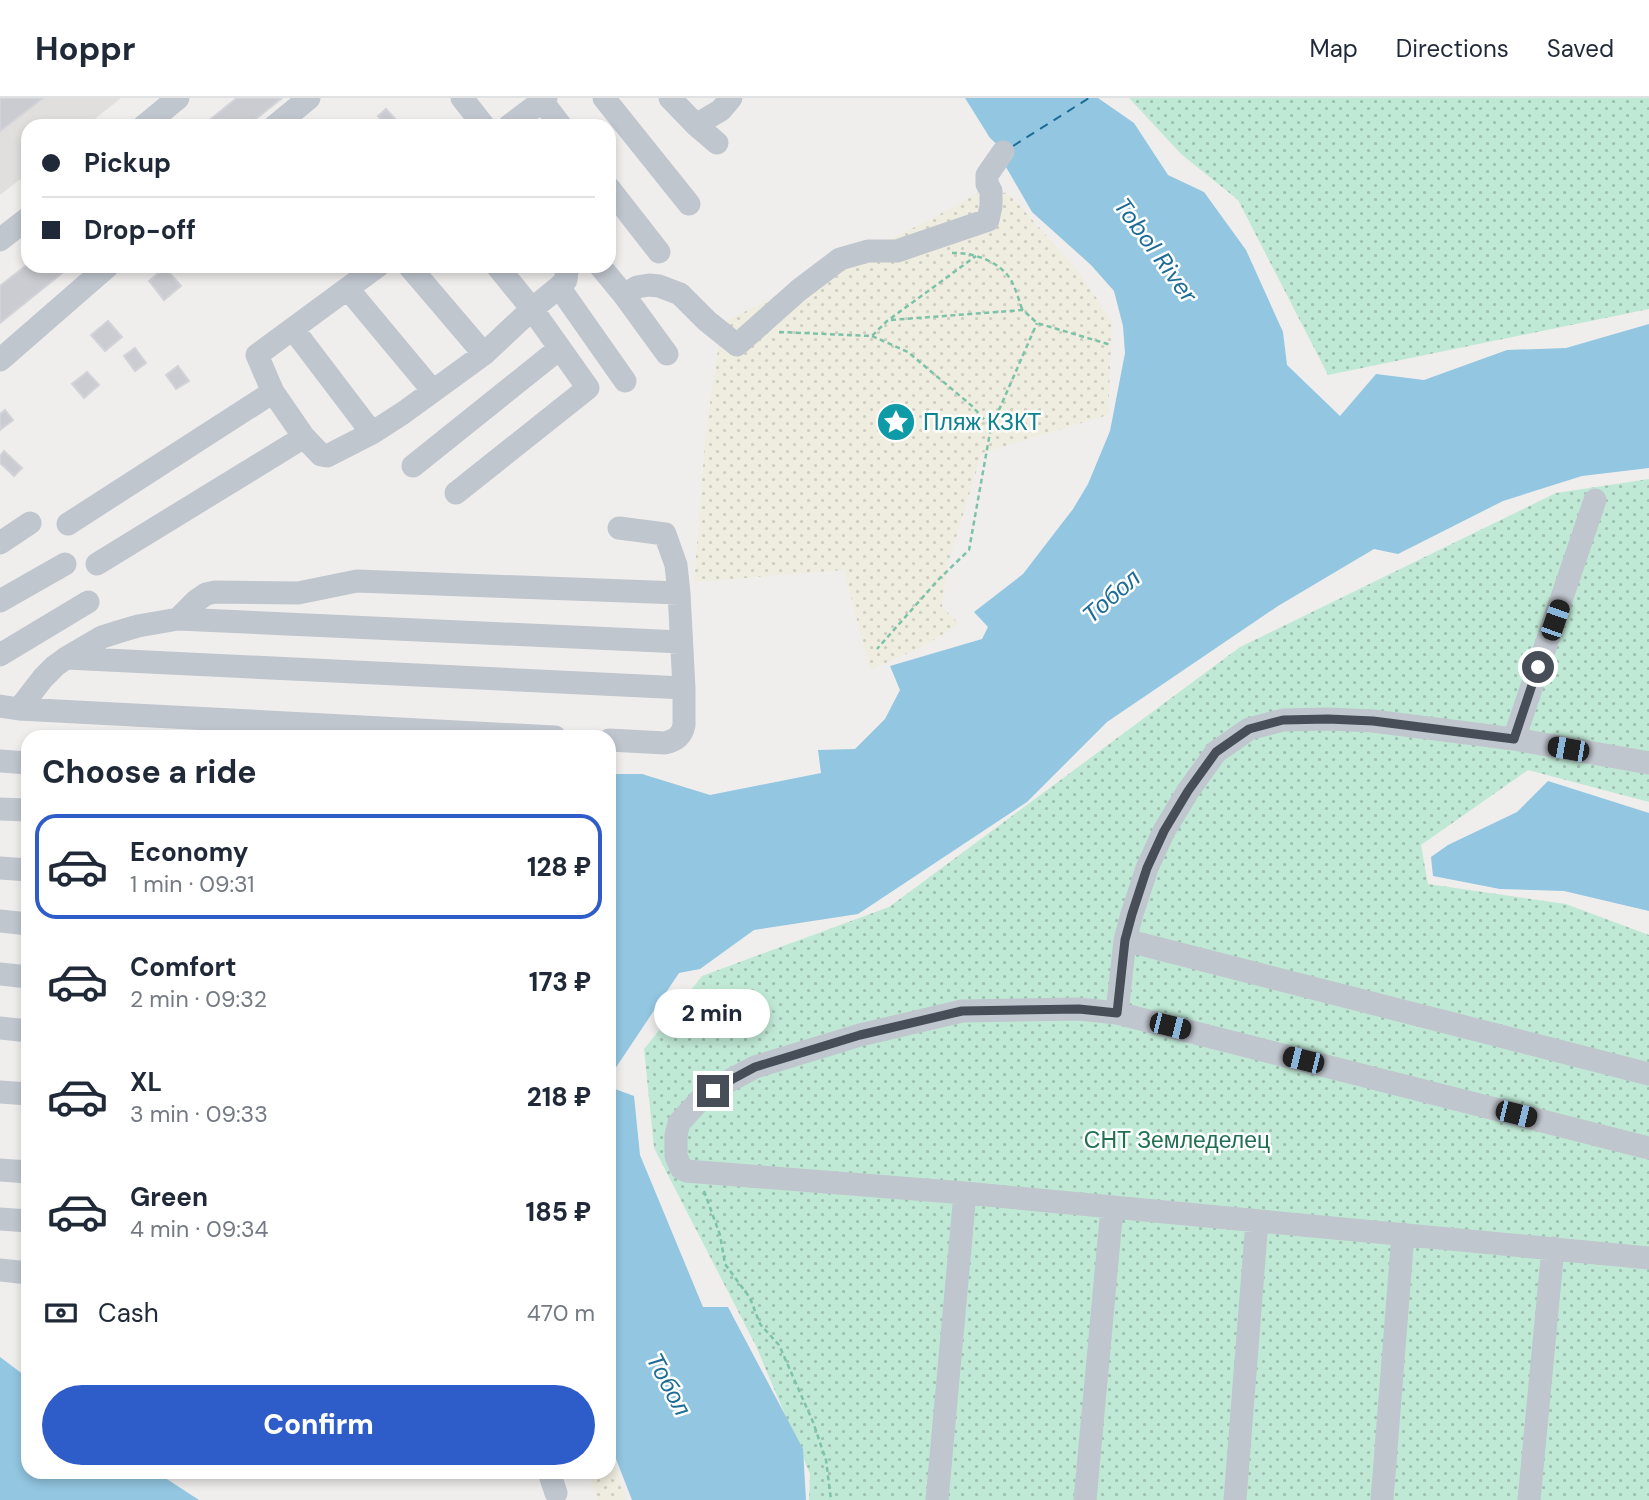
<!DOCTYPE html>
<html lang="en">
<head>
<meta charset="utf-8">
<style>
	:root { --surface:#fff; --page:#f2f2f3; --text:#1f2937; --muted:#747a83; --line:#e0e1e3; --accent:#2e5cc9 }
	body { margin:0; font-family:"DM Sans",sans-serif; background:var(--page); color:var(--text); height:100vh; display:flex; flex-direction:column; font-size:26px; white-space:nowrap }
	* { box-sizing:border-box; margin:0 }
	p { font-size:23px; color:var(--muted) }
	.icon { flex:none; width:38px; height:38px; fill:none; stroke:currentColor; stroke-width:2; stroke-linecap:round; stroke-linejoin:round }
	.map { position:relative; flex:1; overflow:hidden }
	.drawer { position:absolute; left:21px; top:632px; width:595px; height:749px; display:flex; flex-direction:column; background:var(--surface); border-radius:21px; box-shadow:0 4px 10px #0003 }
	.drawer>* { flex:none }
	.guide { position:absolute; left:21px; top:21px; width:595px; height:154px; border-radius:21px; box-shadow:0 4px 10px #0003; display:grid; align-content:center; height:154px; padding:0 21px; background:var(--surface) }
	.end { position:absolute; width:32px; height:32px; margin:-16px; border:9px solid #484e58; background:#fff; box-shadow:0 0 0 4px #fff }
	.from { border-radius:50% }
	.bubble { position:absolute; height:49px; border-radius:24px; background:var(--surface); box-shadow:0 4px 10px #0003; font-size:23px; font-weight:800; line-height:49px; text-align:center }
	.car { position:absolute; width:21px; height:42px; margin:-21px -10px; border-radius:9px; box-shadow:0 0 5px 2px #0007; background:linear-gradient(#222 24%,#8ab4d8 0 40%,#222 0 76%,#8ab4d8 0 86%,#222 0) }
	.guide b { display:flex; align-items:center; gap:24px; height:66px; font-size:26px }
	.guide b+b { border-top:2px solid var(--line) }
	.guide i { width:18px; height:18px; background:var(--text) }
	ul { padding:0; list-style:none }
	li { display:flex; align-items:center; gap:21px; height:105px; margin:0 14px 10px; padding:0 7px; border:4px solid transparent; border-radius:21px }
	li div { flex:1 }
	li b { display:block; font-size:26px }
	li em { font-style:normal; font-weight:800 }
	li.selected { border-color:var(--accent) }
	li>.icon { width:63px; height:63px; stroke-width:1.5 }
	h2 { padding:0 21px; font-size:32px; line-height:84px }
	.pay { display:flex; align-items:center; gap:18px; height:77px; padding:0 21px; font-size:26px }
	.pay p { margin-inline-start:auto }
	.button { display:flex; gap:14px; margin-top:auto; padding:14px 21px }
	.button a { flex:1; height:80px; border-radius:42px; background:var(--accent); color:#fff; font-size:28px; font-weight:800; line-height:80px; text-align:center }
	header { display:flex; align-items:center; gap:42px; box-sizing:border-box; height:98px; padding:0 35px; background:var(--surface); border-bottom:2px solid var(--line) }
	header strong { font-size:33px }
	nav { display:flex; gap:38px; margin-inline-start:auto; font-size:24px }
	.map>svg:first-child { display:block }
	.education { fill:#e0dfde }
	.grass { fill:url(#grass-dots) }
	.sand { fill:url(#sand-dots) }
	.water { fill:#92c6e1 }
	.lines { fill:none; stroke-linecap:round; stroke-linejoin:round }
	.ferry { stroke:#1d6c96; stroke-width:2; stroke-dasharray:9 7; stroke-linecap:butt }
	.building { fill:#cbccd1; stroke:#d2d3d8; stroke-width:2 }
	.path { stroke:#7cc2a9; stroke-width:2.5; stroke-dasharray:5 3.5; stroke-linecap:butt }
	.minor { stroke:#c0c6ce; stroke-width:23 }
	.route { stroke:#484e58; stroke-width:9 }
	.labels { text-anchor:middle; dominant-baseline:central; stroke-width:5; stroke-linejoin:round; paint-order:stroke }
	.culture-label { font-size:23px; fill:#0d838f; stroke:#fff; text-anchor:start }
	.park-label { font-size:23px; fill:#217054; stroke:#fff }
	.water-label { font-size:24px; font-style:italic; fill:#1d6c96; stroke:#fff }
</style>
</head>
<body>
<header>
<strong>Hoppr</strong>
<nav><a>Map</a><a>Directions</a><a>Saved</a></nav>
</header>
<div class="map">
<svg width="1649" height="1402" viewBox="0 0 1649 1402">
	<defs>
		<pattern id="grass-dots" width="8" height="8" patternUnits="userSpaceOnUse" patternTransform="scale(1.75)"><rect width="8" height="8" fill="#c0e9d5"/><path d="M2 2h.1M6 6h.1" fill="none" stroke="#9ebfb0" stroke-width="1.8" stroke-linecap="round"/></pattern>
		<pattern id="sand-dots" width="8" height="8" patternUnits="userSpaceOnUse" patternTransform="scale(1.75)"><rect width="8" height="8" fill="#efeddf"/><path d="M2 2h.1M6 6h.1" fill="none" stroke="#cecdc1" stroke-width="1.8" stroke-linecap="round"/></pattern>
	</defs>
	<rect width="100%" height="100%" fill="#f0eeed"/>
	<path class="education" d="M0,0H121L86,28H28V75L0,97Z"/>
	<path class="grass" d="M1129,0H1649V211L1328,277L1238,102L1181,56Z
		M1649,381V704L1528,672L1421,747L1428,786L1566,806L1649,837V1402H809L810,1376L756,1248L654,1050L644,951L702,878L889,809L1240,549L1556,395Z"/>
	<path class="sand" d="M989,89L1010,97L1078,173L1112,223L1108,317L982,355L948,466L942,509L959,526L924,548L870,572L844,472L694,484L706,331L722,225L927,123Z
		M609,1349L625,1397V1402H597L589,1374H609Z"/>
	<path class="water" d="M965,0H1098L1134,25L1168,77L1204,94L1246,152L1283,234L1287,267L1340,318L1376,276L1424,282L1507,252L1566,250L1649,226V370L1582,378L1503,403L1398,456L1374,451L1278,508L1107,624L1027,704L858,816L754,832L700,871L679,875L611,977L615,991L634,998L640,1057L703,1209H728L803,1351L806,1402H632L609,1343V676H642L710,697L821,675L818,652L855,651L885,621L900,592L890,568L982,541L988,529L974,514L1023,476L1073,411L1088,386L1110,333L1125,255L1123,228L1114,193L1091,167L1032,114L1006,69L1004,53L990,40Z
		M1548,683L1649,715V813L1564,793L1500,791L1433,778L1431,759L1448,747L1517,714Z
		M0,1259L28,1280V1374H156L199,1402H0Z"/>
	<g class="lines">
		<path class="ferry" d="M1013,48L1089,0"/>
	</g>
	<path class="building" d="M0,0H43L0,33Z
		M237,0H282L247,28H202Z
		M386,11L400,26L397,28H387L378,18Z
		M28,166V168H71L0,225V188Z
		M165,170L181,188L164,202L149,183Z
		M108,223L122,239L105,253L91,237Z
		M135,250L146,265L135,273L124,258Z
		M178,268L189,283L176,291L166,277Z
		M87,274L99,287L84,300L72,286Z
		M5,312L13,322L0,332V316Z
		M4,353L22,370L14,378L0,365V358Z"/>
	<g class="lines">
		<path class="path" d="M952,155C973,154 1002,164 1012,184C1016,192 1019,202 1022,211
			M891,222L1023,212L1037,225L1111,247
			M779,234L872,238L887,223L976,158
			M872,238L908,254L972,308L991,329L969,452L938,482L877,551
			M992,328L1037,225
			M704,1093L720,1137L725,1166L750,1200L760,1226L779,1247L813,1324L826,1362L831,1402"/>
		<path class="minor" d="M462,0L484,28
			M604,0L689,106
			M670,0L696,27L721,12L731,0
			M542,3L561,28
			M696,27L717,45
			M144,28L178,0
			M275,28L309,0
			M509,28L546,0
			M609,90L659,154
			M0,142L28,120
			M409,168L484,256
			M600,168L624,197L667,256
			M559,189L625,283
			M348,191L433,293
			M624,197L637,189L649,187L659,188L680,196L707,223L737,247L799,192L840,161L868,153H897L988,122L991,108V93L987,86V77L1003,54
			M293,231L372,335
			M0,262L108,168
			M304,339L321,357L327,358L372,335L403,315L484,256L532,211L559,189L566,182L567,173L563,168
			M413,368L559,251
			M456,395L588,290L532,211L497,168
			M68,426L273,294L257,257L378,168
			M0,445L30,425
			M97,466L304,339L273,294
			M0,503L65,466
			M178,521L681,544
			M0,557L88,504
			M66,560L684,590
			M0,608L19,611L555,639
			M19,611L43,580L55,568L66,560L102,539L121,533L138,528L178,521L196,503L206,496L215,494L298,495L357,483L679,495
			M1514,641L1595,402
			M609,642L665,645C676,642 682,638 684,627V590L679,495L676,467L665,436L619,430
			M0,663L28,665
			M0,711L28,712
			M0,770L28,772
			M0,823L28,826
			M1125,842L1649,976
			M0,876L28,879
			M1117,915L1125,842L1132,816L1147,770L1164,733L1188,693L1216,654L1249,631L1283,622L1328,621L1373,623L1514,641L1649,665
			M0,930L28,933
			M0,994L28,996
			M1649,1050L1117,915L1079,911L962,913L860,937L755,969L727,984L699,1003L679,1025L676,1037V1058L681,1070L686,1073L965,1095L1649,1160
			M0,1072L28,1074
			M0,1121L28,1123
			M0,1172L28,1175
			M549,1374L556,1395
			M937,1402L965,1095
			M1085,1402L1112,1110
			M1235,1402L1257,1123
			M1382,1402L1403,1136
			M1529,1402L1553,1150"/>
	</g>
	<g class="lines">
		<path class="route" d="M713,993L727,984L755,969L860,937L962,913L1079,911L1117,915L1125,842L1132,816L1147,770L1164,733L1188,693L1216,654L1249,631L1283,622L1328,621L1373,623L1514,641L1538,569"/>
	</g>
	<defs>
		<g id="sight-disc" transform="scale(2.0125)"><circle r="9.5" fill="#0f9aa8" stroke="#fff"/><path d="M0-6L1.8-2.2L6-1.7L2.9 1.2L3.7 5.4L0 3.3L-3.7 5.4L-2.9 1.2L-6-1.7L-1.8-2.2Z" fill="#fff"/></g>
	</defs>
	<g fill-rule="evenodd">
		<use href="#sight-disc" x="896" y="324"/>
	</g>
	<g class="labels">
		<g class="culture-label">
			<text x="923" y="324">Пляж КЗКТ</text>
		</g>
		<g class="park-label">
			<text x="1177" y="1042">СНТ Земледелец</text>
		</g>
		<g class="water-label">
			<text transform="translate(1156 152) rotate(54)">Tobol River</text>
			<text transform="translate(1111 498) rotate(-41)">Тобол</text>
			<text transform="translate(669 1286) rotate(62)">Тобол</text>
		</g>
	</g>
</svg>
<i class="end from" style="left:1538px;top:569px"></i>
<i class="end" style="left:713px;top:993px"></i>
<div class="bubble" style="left:654px;top:891px;width:116px">2 min</div>
<i class="car" style="left:1555px;top:522px;rotate:19deg"></i>
<i class="car" style="left:1568px;top:651px;rotate:280deg"></i>
<i class="car" style="left:1170px;top:928px;rotate:104deg"></i>
<i class="car" style="left:1303px;top:962px;rotate:284deg"></i>
<i class="car" style="left:1516px;top:1016px;rotate:104deg"></i>
<div class="guide">
<b><i class="from"></i>Pickup</b>
<b><i></i>Drop-off</b>
</div>
<section class="drawer">
<h2>Choose a ride</h2>
<ul>
<li class="selected"><svg class="icon" aria-label="car" viewBox="0 0 24 24"><path d="M5 17H2v-5l4-1 3-4h7l3 4 3 1v5h-3M9 17h6M6 11h13"/><circle cx="7" cy="17" r="2"/><circle cx="17" cy="17" r="2"/></svg><div><b>Economy</b><p>1 min · 09:31</p></div><em>128 ₽</em></li>
<li><svg class="icon" aria-label="car" viewBox="0 0 24 24"><path d="M5 17H2v-5l4-1 3-4h7l3 4 3 1v5h-3M9 17h6M6 11h13"/><circle cx="7" cy="17" r="2"/><circle cx="17" cy="17" r="2"/></svg><div><b>Comfort</b><p>2 min · 09:32</p></div><em>173 ₽</em></li>
<li><svg class="icon" aria-label="car" viewBox="0 0 24 24"><path d="M5 17H2v-5l4-1 3-4h7l3 4 3 1v5h-3M9 17h6M6 11h13"/><circle cx="7" cy="17" r="2"/><circle cx="17" cy="17" r="2"/></svg><div><b>XL</b><p>3 min · 09:33</p></div><em>218 ₽</em></li>
<li><svg class="icon" aria-label="car" viewBox="0 0 24 24"><path d="M5 17H2v-5l4-1 3-4h7l3 4 3 1v5h-3M9 17h6M6 11h13"/><circle cx="7" cy="17" r="2"/><circle cx="17" cy="17" r="2"/></svg><div><b>Green</b><p>4 min · 09:34</p></div><em>185 ₽</em></li>
</ul>
<div class="pay"><svg class="icon" aria-label="cash" viewBox="0 0 24 24"><path d="M3 7h18v10H3z"/><circle cx="12" cy="12" r="2"/></svg>Cash<p>470 m</p></div>
<div class="button"><a>Confirm</a></div>
</section>
</div>
</body>
</html>
